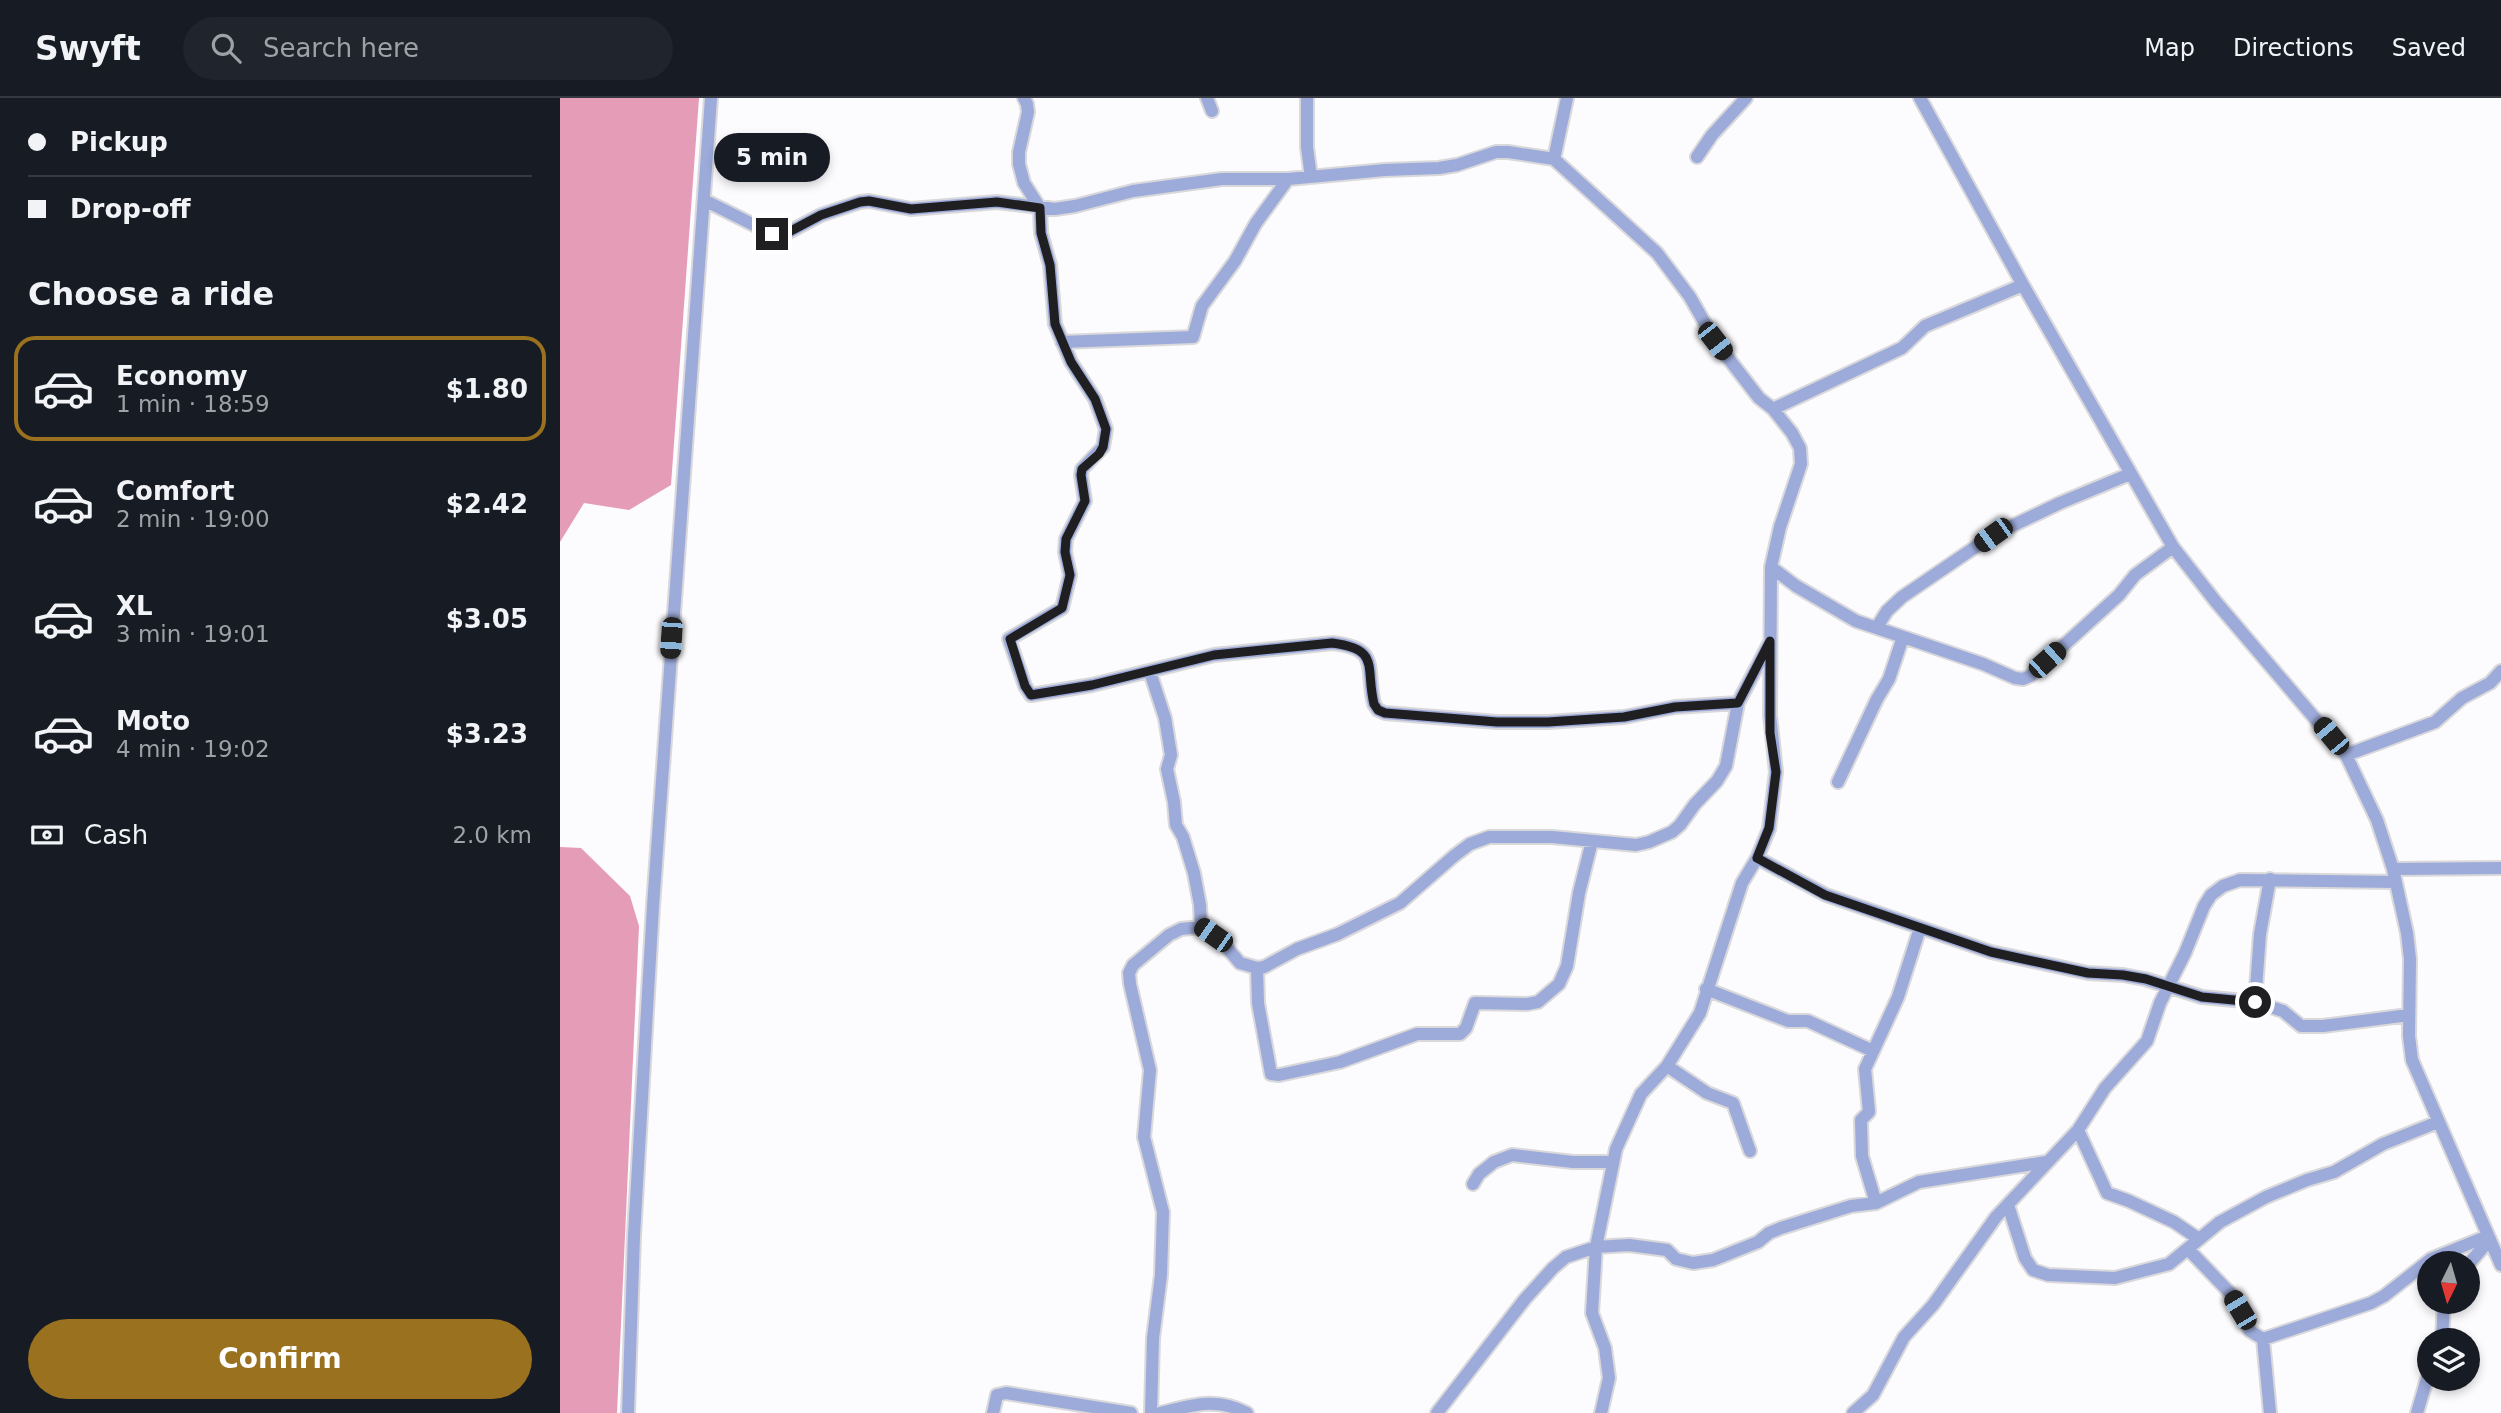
<!DOCTYPE html>
<html lang="en">
<head>
<meta charset="utf-8">
<style>
	:root { --surface:#171b24; --page:#20242c; --text:#f1f3f6; --muted:#9ea1a6; --line:#363941; --accent:#9a711e }
	body { margin:0; font-family:"DejaVu Sans",sans-serif; background:var(--page); color:var(--text); height:100vh; display:flex; flex-direction:column; font-size:26px; white-space:nowrap }
	* { box-sizing:border-box; margin:0 }
	p { font-size:23px; color:var(--muted) }
	.icon { flex:none; width:38px; height:38px; fill:none; stroke:currentColor; stroke-width:2; stroke-linecap:round; stroke-linejoin:round }
	.map { position:relative; flex:1; overflow:hidden }
	.panel { display:flex; flex-direction:column; background:var(--surface); width:560px }
	.panel>* { flex:none }
	.banner { display:grid; align-content:center; height:154px; padding:0 28px; background:var(--surface) }
	.needle { width:46px; rotate:185deg }
	.buttons { position:absolute; left:1857px; top:1153px; display:grid; gap:14px }
	.buttons a { display:grid; place-items:center; width:63px; height:63px; border-radius:50%; background:var(--surface); box-shadow:0 4px 10px #0003; font-size:35px }
	.end { position:absolute; width:32px; height:32px; margin:-16px; border:9px solid #1f1e21; background:#fff; box-shadow:0 0 0 4px #fff }
	.from { border-radius:50% }
	.bubble { position:absolute; height:49px; border-radius:24px; background:var(--surface); box-shadow:0 4px 10px #0003; font-size:23px; font-weight:700; line-height:49px; text-align:center }
	.car { position:absolute; width:21px; height:42px; margin:-21px -10px; border-radius:9px; box-shadow:0 0 5px 2px #0007; background:linear-gradient(#222 24%,#8ab4d8 0 40%,#222 0 76%,#8ab4d8 0 86%,#222 0) }
	.banner b { display:flex; align-items:center; gap:24px; height:66px; font-size:26px }
	.banner b+b { border-top:2px solid var(--line) }
	.banner i { width:18px; height:18px; background:var(--text) }
	ul { padding:0; list-style:none }
	li { display:flex; align-items:center; gap:21px; height:105px; margin:0 14px 10px; padding:0 14px; border:4px solid transparent; border-radius:21px }
	li div { flex:1 }
	li b { display:block; font-size:26px }
	li em { font-style:normal; font-weight:700 }
	li.current { border-color:var(--accent) }
	li>.icon { width:63px; height:63px; stroke-width:1.5 }
	h2 { padding:0 28px; font-size:32px; line-height:84px }
	.pay { display:flex; align-items:center; gap:18px; height:77px; padding:0 28px; font-size:26px }
	.pay p { margin-inline-start:auto }
	.action { display:flex; gap:14px; margin-top:auto; padding:14px 28px }
	.action a { flex:1; height:80px; border-radius:42px; background:var(--accent); color:#fff; font-size:28px; font-weight:700; line-height:80px; text-align:center }
	header { display:flex; align-items:center; gap:42px; box-sizing:border-box; height:98px; padding:0 35px; background:var(--surface); border-bottom:2px solid var(--line) }
	header strong { font-size:33px }
	nav { display:flex; gap:38px; margin-inline-start:auto; font-size:24px }
	.search { width:490px; height:63px; background:var(--page); display:flex; align-items:center; gap:18px; box-sizing:border-box; padding:0 24px; border-radius:38px; color:var(--muted); font-size:26px }
	main { display:flex; flex:1; min-height:0 }
	.map>svg:first-child { display:block }
	.forest { fill:#e59cb7 }
	.lines { fill:none; stroke-linecap:round; stroke-linejoin:round }
	.minor-casing { stroke:#d9d8db; stroke-width:16 }
	.minor { stroke:#9dabda; stroke-width:12 }
	.route { stroke:#1f1e21; stroke-width:9 }
</style>
</head>
<body>
<header>
<strong>Swyft</strong>
<div class="search"><svg class="icon" aria-label="search" viewBox="0 0 24 24"><circle cx="10" cy="10" r="6"/><path d="M15 15l6 6"/></svg>Search here</div>
<nav><a>Map</a><a>Directions</a><a>Saved</a></nav>
</header>
<main>
<section class="panel">
<div class="banner">
<b><i class="from"></i>Pickup</b>
<b><i></i>Drop-off</b>
</div>
<h2>Choose a ride</h2>
<ul>
<li class="current"><svg class="icon" aria-label="car" viewBox="0 0 24 24"><path d="M5 17H2v-5l4-1 3-4h7l3 4 3 1v5h-3M9 17h6M6 11h13"/><circle cx="7" cy="17" r="2"/><circle cx="17" cy="17" r="2"/></svg><div><b>Economy</b><p>1 min · 18:59</p></div><em>$1.80</em></li>
<li><svg class="icon" aria-label="car" viewBox="0 0 24 24"><path d="M5 17H2v-5l4-1 3-4h7l3 4 3 1v5h-3M9 17h6M6 11h13"/><circle cx="7" cy="17" r="2"/><circle cx="17" cy="17" r="2"/></svg><div><b>Comfort</b><p>2 min · 19:00</p></div><em>$2.42</em></li>
<li><svg class="icon" aria-label="car" viewBox="0 0 24 24"><path d="M5 17H2v-5l4-1 3-4h7l3 4 3 1v5h-3M9 17h6M6 11h13"/><circle cx="7" cy="17" r="2"/><circle cx="17" cy="17" r="2"/></svg><div><b>XL</b><p>3 min · 19:01</p></div><em>$3.05</em></li>
<li><svg class="icon" aria-label="car" viewBox="0 0 24 24"><path d="M5 17H2v-5l4-1 3-4h7l3 4 3 1v5h-3M9 17h6M6 11h13"/><circle cx="7" cy="17" r="2"/><circle cx="17" cy="17" r="2"/></svg><div><b>Moto</b><p>4 min · 19:02</p></div><em>$3.23</em></li>
</ul>
<div class="pay"><svg class="icon" aria-label="cash" viewBox="0 0 24 24"><path d="M3 7h18v10H3z"/><circle cx="12" cy="12" r="2"/></svg>Cash<p>2.0 km</p></div>
<div class="action"><a>Confirm</a></div>
</section>
<div class="map">
<svg width="1941" height="1315" viewBox="0 0 1941 1315">
	<rect width="100%" height="100%" fill="#fcfbfe"/>
	<path class="forest" d="M0,0H139L111,387L69,412L24,405L0,444Z
		M0,749L21,750L70,798L79,828L57,1315H0Z"/>
	<g class="lines">
		<g class="minor-casing">
			<path id="minor" d="M464,0L467,6L468,14L459,54V66L464,85L480,110L481,135L490,167L495,226L511,264L535,301L546,331L543,349L522,371L521,377L525,403L506,441L505,454L510,477L502,510L449,541L465,588L471,597L532,587L654,557L773,545C821,551 805,569 814,606L818,612L825,615L937,624H988L1064,619L1115,609L1178,605
				M647,0L652,13
				M747,0V49L751,79
				M1360,0L1463,187L1613,449L1656,504L1786,657L1817,722L1833,771L1847,835L1850,861L1849,938L1852,962L1941,1167
				M1137,59L1152,37L1186,0
				M994,61L1007,0
				M144,102L212,136L227,135L261,117L300,104L309,103L351,111L437,104L495,111L515,108L573,93L662,81H728L825,72L879,70L897,67L936,54H948L994,61L1097,155L1130,199L1155,243L1199,300L1213,311L1232,335L1240,350L1241,366L1220,429L1211,469L1210,617L1216,674L1209,731L1197,760L1182,785L1140,915L1107,968L1081,996L1056,1051L1036,1149L1032,1215L1045,1250L1049,1280L1041,1315
				M502,244L633,239L642,208L675,163L696,125L728,81
				M1213,311L1342,250L1365,228L1463,187
				M1211,469L1236,488L1296,523L1423,566L1455,580L1463,581L1470,578L1559,497L1575,477L1613,449
				M1317,529L1327,513L1342,499L1433,437L1500,405L1570,376
				M590,574L605,620L611,657L607,671L614,704L616,727L623,739L634,775L640,807L641,829
				M1786,657L1875,624L1902,600L1930,585L1941,573
				M1278,684L1317,601L1329,581L1343,539
				M1197,760L1266,797L1431,854L1528,875L1563,877L1585,881L1642,899L1695,904L1723,913L1741,928H1763L1849,917
				M1833,771L1941,770
				M697,870L698,905L711,976L719,977L780,964L857,936H900L906,930L915,905L967,906L978,904L999,886L1007,868L1019,795L1032,743
				M1146,891L1228,923H1248L1313,953
				M1695,904L1700,836L1710,781
				M1107,968L1147,995L1173,1005L1190,1053
				M1518,1032L1547,1095L1569,1103L1614,1124L1639,1141
				M913,1086L919,1076L934,1064L952,1057L1013,1064H1052
				M1316,1105L1302,1058L1301,1022L1309,1014L1305,971L1338,899L1360,830
				M1448,1107L1465,1160L1473,1172L1488,1177L1555,1180L1609,1166L1660,1124L1706,1099L1747,1082L1774,1074L1823,1046L1878,1024
				M1628,1151L1671,1196L1690,1233L1703,1241L1710,1315
				M1908,1167L1930,1141
				M1703,1241L1811,1205L1824,1198L1871,1161L1928,1138
				M1882,1242L1884,1204
				M68,1315L74,1138L93,808L151,0
				M433,1315L437,1297L446,1295L571,1315
				M591,1315L593,1240L601,1177L603,1114L584,1039L590,972L570,886L569,875L573,867L609,837L621,831L641,829L662,844L680,865L697,870L704,869L737,851L778,836L840,805L894,758L910,746L929,739H992L1076,747L1089,744L1112,734L1120,727L1135,706L1157,683L1166,668L1178,605L1210,544
				M600,1315C633,1307 656,1299 687,1315
				M877,1315L965,1201L993,1170L1006,1159L1036,1149L1069,1147L1107,1152L1116,1161L1133,1165L1153,1162L1198,1144L1209,1135L1221,1130L1291,1108L1316,1105L1359,1084L1486,1064
				M1293,1315L1313,1297L1344,1239L1373,1207L1436,1119L1518,1032L1545,990L1587,943L1600,905L1625,855L1644,808L1651,797L1663,788L1680,782L1836,784
				M1857,1315L1869,1274"/>
		</g>
		<use href="#minor" class="minor"/>
	</g>
	<g class="lines">
		<path class="route" d="M212,136L227,135L261,117L300,104L309,103L351,111L437,104L480,110L481,135L490,167L495,226L511,264L535,301L546,331L543,349L539,356L522,371L521,377L525,403L506,441L505,454L510,477L502,510L450,541L465,588L471,597L532,587L654,557L772,545C821,551 805,569 814,606L818,612L825,615L937,624H988L1064,619L1115,609L1178,605L1210,543V635L1216,674L1209,730L1197,760L1265,797L1431,854L1528,875L1563,877L1586,881L1642,899L1695,904"/>
	</g>
</svg>
<div class="buttons">
<a><svg class="needle" viewBox="-14 -14 28 28"><path d="M0-13l5 13h-10z" fill="#e53935"/><path d="M0 13l5-13h-10z" fill="#9ea1a6"/></svg></a>
<a><svg class="icon" aria-label="layers" viewBox="0 0 24 24"><path d="M12 4l9 5-9 5-9-5zM3 14l9 5 9-5"/></svg></a>
</div>
<i class="end from" style="left:1695px;top:904px"></i>
<i class="end" style="left:212px;top:136px"></i>
<div class="bubble" style="left:154px;top:35px;width:116px">5 min</div>
<i class="car" style="left:1155px;top:243px;rotate:142deg"></i>
<i class="car" style="left:1433px;top:437px;rotate:234deg"></i>
<i class="car" style="left:111px;top:540px;rotate:184deg"></i>
<i class="car" style="left:1487px;top:562px;rotate:48deg"></i>
<i class="car" style="left:1771px;top:638px;rotate:320deg"></i>
<i class="car" style="left:653px;top:837px;rotate:305deg"></i>
<i class="car" style="left:1680px;top:1212px;rotate:329deg"></i>
</div>
</main>
</body>
</html>
